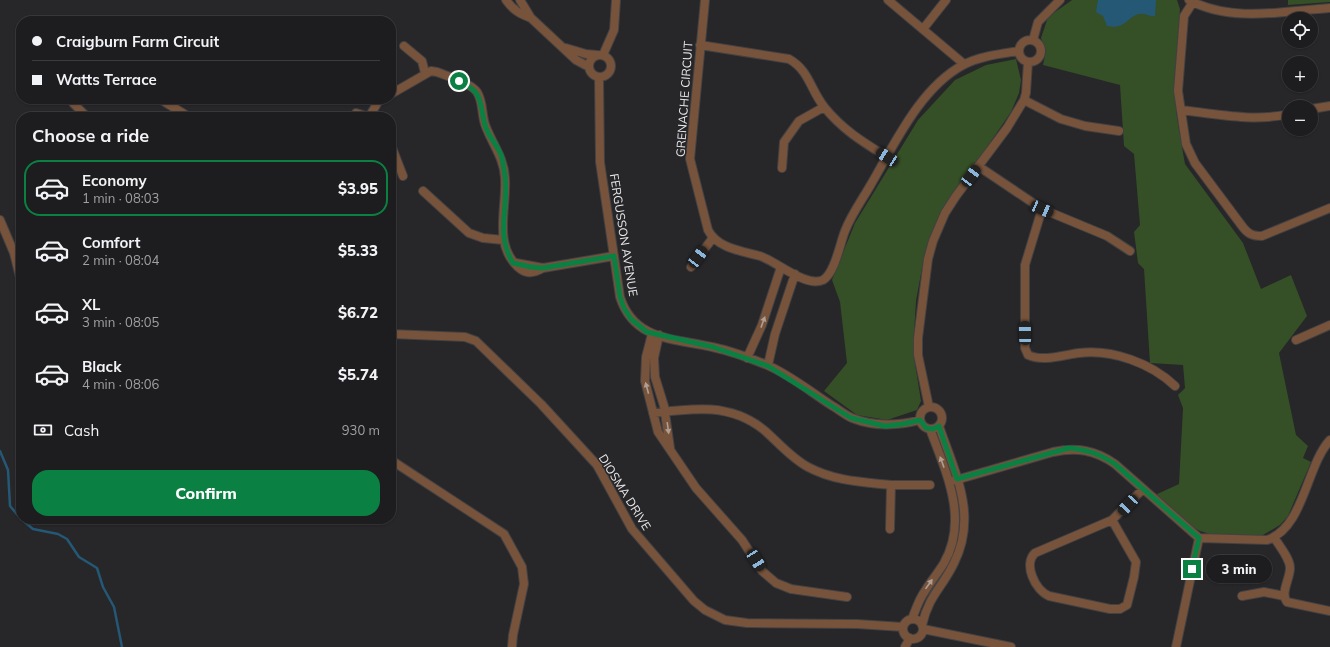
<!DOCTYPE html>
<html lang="en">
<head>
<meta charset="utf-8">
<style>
	:root { --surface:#1d1c1f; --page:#2a292c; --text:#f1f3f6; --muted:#a0a1a4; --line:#3b3a3d; --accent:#0b8043 }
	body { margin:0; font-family:Mulish,sans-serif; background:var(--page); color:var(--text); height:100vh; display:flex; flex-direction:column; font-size:15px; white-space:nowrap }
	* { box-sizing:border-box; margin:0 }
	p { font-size:13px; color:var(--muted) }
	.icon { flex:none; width:22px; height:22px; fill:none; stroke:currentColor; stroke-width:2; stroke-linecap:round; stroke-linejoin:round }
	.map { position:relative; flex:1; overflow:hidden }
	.panel { position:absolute; left:16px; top:112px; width:380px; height:412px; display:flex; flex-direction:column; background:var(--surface); border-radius:16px; box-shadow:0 1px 3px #0004,0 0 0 1px var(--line) }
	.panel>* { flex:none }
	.hud { position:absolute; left:16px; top:16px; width:380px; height:88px; border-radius:16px; box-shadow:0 1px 3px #0004,0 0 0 1px var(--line); display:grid; align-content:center; height:88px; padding:0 16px; background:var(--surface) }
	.controls { position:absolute; left:1282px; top:12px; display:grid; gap:8px }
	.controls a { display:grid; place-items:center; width:36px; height:36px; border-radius:50%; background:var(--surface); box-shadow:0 1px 3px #0004,0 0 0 1px var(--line); font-size:20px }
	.end { position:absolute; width:18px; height:18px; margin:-9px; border:5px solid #0b8043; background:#fff; box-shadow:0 0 0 2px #fff }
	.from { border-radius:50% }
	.bubble { position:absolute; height:28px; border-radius:14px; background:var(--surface); box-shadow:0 1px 3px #0004,0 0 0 1px var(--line); font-size:13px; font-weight:800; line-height:28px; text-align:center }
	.car { position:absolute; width:12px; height:24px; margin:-12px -6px; border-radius:5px; box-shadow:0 0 3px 1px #0007; background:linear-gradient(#222 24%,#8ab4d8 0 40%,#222 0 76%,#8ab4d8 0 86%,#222 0) }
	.hud b { display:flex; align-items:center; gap:14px; height:38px; font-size:15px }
	.hud b+b { border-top:1px solid var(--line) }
	.hud i { width:10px; height:10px; background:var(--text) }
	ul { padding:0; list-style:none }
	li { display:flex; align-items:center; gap:12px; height:56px; margin:0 8px 6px; padding:0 8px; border:2px solid transparent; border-radius:16px }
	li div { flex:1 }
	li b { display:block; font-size:15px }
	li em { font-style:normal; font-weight:800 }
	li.on { border-color:var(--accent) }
	li>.icon { width:36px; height:36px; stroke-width:1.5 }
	h2 { padding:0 16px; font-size:18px; line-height:48px }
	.pay { display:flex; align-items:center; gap:10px; height:44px; padding:0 16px; font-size:15px }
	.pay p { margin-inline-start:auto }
	.action { display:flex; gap:8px; margin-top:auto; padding:8px 16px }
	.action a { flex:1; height:46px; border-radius:16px; background:var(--accent); color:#fff; font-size:16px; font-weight:800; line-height:46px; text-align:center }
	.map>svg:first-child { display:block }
	.green { fill:#354f26 }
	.water { fill:#245875 }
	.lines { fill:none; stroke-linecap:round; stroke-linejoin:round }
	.stream { stroke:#245875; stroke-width:2.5 }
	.street-casing { stroke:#424144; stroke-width:10 }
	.street { stroke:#77533b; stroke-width:8 }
	.oneway { fill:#b09e93 }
	.route { stroke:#0b8043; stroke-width:5 }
	.labels { text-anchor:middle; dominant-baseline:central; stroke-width:3; stroke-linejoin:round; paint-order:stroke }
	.street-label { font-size:12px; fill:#eae9eb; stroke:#272629 }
</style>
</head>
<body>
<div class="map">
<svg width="1330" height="647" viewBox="0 0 1330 647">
	<rect width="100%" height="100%" fill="#272629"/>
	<path class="green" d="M1072,0H1177L1180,9L1174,87L1177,118L1185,164L1243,243L1261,289L1291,275L1307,316L1279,353L1296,435L1308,446L1303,458L1311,462L1288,516L1280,525L1263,535H1213L1200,531L1190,526L1155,495L1179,484L1183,408L1178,395L1185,388L1183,365L1150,363L1144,269L1138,263L1134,232L1140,225L1134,154L1124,146L1120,85L1043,65L1046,51L1041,38L1048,17Z
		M1288,0H1330V2L1288,5Z
		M1016,59L1021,80L1019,93L1011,112L946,207L925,252L916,301L913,351L921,401L917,410L887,420L857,415L824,391L847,363L840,302L832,280L855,223L918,120L955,80L986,65Z"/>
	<path class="water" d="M1098,0H1156L1155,16C1150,17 1145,13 1139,14C1127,17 1125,30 1107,26L1103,16L1096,12Z"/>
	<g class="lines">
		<path class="stream" d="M0,451L8,470L10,506L21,519
			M21,519L33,529L58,534L67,539L79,557L97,568L103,587L114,607L122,647"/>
		<g class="street-casing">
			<path id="street" d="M506,0C513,10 520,14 531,18
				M520,0L531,18L576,60L589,67
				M705,0L690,159L708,230C717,248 741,251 760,256C776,261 806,288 823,280C835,273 840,243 845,231C851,215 862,200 870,186C894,145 920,88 963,65C980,56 1000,54 1019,51
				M888,0L964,64
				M1189,0C1232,23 1284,11 1330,8
				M1193,2L1184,16L1178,91L1186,144L1195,163L1242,226C1248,234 1252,236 1262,236L1330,208
				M923,29L946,0
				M1019 51a11 11 0 1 1 22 0a11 11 0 1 1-22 0Z
				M1033,40L1038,22L1060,0
				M700,45L789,59C810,71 810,90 825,108C843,130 863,142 887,157
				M404,46L422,61L425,73
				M566,48L586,54L597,55
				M589 66a11 11 0 1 1 22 0a11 11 0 1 1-22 0Z
				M603,55L614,30L616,0
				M599,77L600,162L620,297C634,341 674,338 712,347C731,351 750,358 767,365C790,375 811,392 831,405C838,409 845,415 852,418C875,427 897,426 920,420
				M391,94L431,71L437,72C447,76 471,83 477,92C484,103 481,116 486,127C493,145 504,158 505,178C507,208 493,244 518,267C527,275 534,273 543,268
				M72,99L73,103L87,117
				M160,99L189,117
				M1024,100L1061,119L1085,126L1119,131
				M1311,109L1330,106
				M1181,110C1216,114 1254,122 1289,114
				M356,113L369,117
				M369,117L378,102L383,99
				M391,145L403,176
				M978,166L1042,209L1107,236L1130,251
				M782,168L784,142L799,121L824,107
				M423,191L469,233L483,238L503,240
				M1042,209L1025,265V348L1028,355C1043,362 1063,355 1079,353C1112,349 1151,363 1175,386
				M0,220L14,253L21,281
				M516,263L543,268L614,256
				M691,267L712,239
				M391,334L465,337L476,341L541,404L597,465L632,529L694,601L705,610L725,620L747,623L857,624L903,627
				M652,334L646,357L645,381L658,432L696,488L742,540L762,571L776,583L791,589L847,597
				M659,335L654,358L655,377L664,406L670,448
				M1296,340L1330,325
				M747,358L762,325L781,267
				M768,365L775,334L795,274
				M920 418a11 11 0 1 1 22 0a11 11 0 1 1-22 0Z
				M929,407L918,355V338L928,259L933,241L945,213L956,196L1007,128L1024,100L1026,93L1028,62
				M653,413C693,408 731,403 764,430C778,442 791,458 808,467C834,481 862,482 891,485L890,529
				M391,462H394L504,534L522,567L524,584L513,635L512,647
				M949,482L1053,452C1077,447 1095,450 1115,464L1199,538L1267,540C1304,528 1306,466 1330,440
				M891,485H930
				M1112,520L1136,562L1134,577L1127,605L1120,609H1110L1049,596C1035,590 1023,564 1035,553L1112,520L1143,489
				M1274,537C1279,546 1290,558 1290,568C1290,579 1280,593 1287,602L1330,611
				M1242,596L1264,592L1284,596
				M912,619C916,609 919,599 925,591C931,581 938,573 944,563C969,519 946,472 930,429
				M903 629a10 10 0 1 1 20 0a10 10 0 1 1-20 0Z
				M922,625C929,595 942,588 954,563C978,515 955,473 939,426
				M923,629L1011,647
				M905,647L910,638
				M1176,647L1199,538"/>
		</g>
		<use href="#street" class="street"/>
	</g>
	<defs><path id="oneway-solid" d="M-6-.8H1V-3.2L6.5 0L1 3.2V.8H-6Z"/></defs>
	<g class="oneway">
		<use href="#oneway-solid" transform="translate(763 322) rotate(-70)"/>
		<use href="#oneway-solid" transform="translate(647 388) rotate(-105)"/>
		<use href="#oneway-solid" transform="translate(668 428) rotate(82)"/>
		<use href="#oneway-solid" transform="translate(942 462) rotate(-110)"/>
		<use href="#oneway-solid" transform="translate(929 584) rotate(-55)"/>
	</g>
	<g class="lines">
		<path class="route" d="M459,81C484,92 479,102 485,125C488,136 497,145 501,155C503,161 504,169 505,176C509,207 495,234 513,263L531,267L543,268L614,256L620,297L624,308L631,319L647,332L713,347L768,366L851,418L885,426L903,424L920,420L926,428L933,429L939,426L957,479L1069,448C1088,450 1100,454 1115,464L1199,538L1192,569"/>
	</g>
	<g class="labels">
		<g class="street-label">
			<text transform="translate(684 99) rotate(-86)">GRENACHE CIRCUIT</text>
			<text transform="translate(624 235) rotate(81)">FERGUSSON AVENUE</text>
			<text transform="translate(625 492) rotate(58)">DIOSMA DRIVE</text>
		</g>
	</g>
</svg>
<div class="controls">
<a><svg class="icon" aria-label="locate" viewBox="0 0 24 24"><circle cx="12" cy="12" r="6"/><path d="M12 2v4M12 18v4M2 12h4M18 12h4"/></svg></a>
<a>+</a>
<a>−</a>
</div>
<i class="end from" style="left:459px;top:81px"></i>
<i class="end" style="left:1192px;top:569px"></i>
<div class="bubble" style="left:1206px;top:555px;width:66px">3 min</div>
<i class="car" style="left:887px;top:157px;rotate:303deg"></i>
<i class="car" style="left:971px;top:176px;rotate:37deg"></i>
<i class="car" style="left:1042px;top:209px;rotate:113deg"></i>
<i class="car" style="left:698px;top:257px;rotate:37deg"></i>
<i class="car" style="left:1025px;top:333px;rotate:359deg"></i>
<i class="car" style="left:1128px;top:505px;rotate:223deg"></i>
<i class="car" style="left:756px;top:560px;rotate:147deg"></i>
<div class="hud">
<b><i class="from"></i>Craigburn Farm Circuit</b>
<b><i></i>Watts Terrace</b>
</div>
<section class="panel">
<h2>Choose a ride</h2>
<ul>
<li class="on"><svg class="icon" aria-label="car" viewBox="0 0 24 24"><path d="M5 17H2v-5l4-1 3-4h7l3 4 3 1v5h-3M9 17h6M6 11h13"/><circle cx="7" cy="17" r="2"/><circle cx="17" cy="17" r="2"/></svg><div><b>Economy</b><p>1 min · 08:03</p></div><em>$3.95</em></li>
<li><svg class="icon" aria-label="car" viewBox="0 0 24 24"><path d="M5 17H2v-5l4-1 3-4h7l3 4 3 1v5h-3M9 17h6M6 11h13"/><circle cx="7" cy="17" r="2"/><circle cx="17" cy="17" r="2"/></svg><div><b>Comfort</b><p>2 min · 08:04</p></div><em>$5.33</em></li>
<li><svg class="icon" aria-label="car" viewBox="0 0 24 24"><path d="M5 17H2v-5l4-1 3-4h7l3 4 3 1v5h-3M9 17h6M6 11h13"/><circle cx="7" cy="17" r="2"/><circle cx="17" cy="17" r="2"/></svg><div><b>XL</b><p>3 min · 08:05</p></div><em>$6.72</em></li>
<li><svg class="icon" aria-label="car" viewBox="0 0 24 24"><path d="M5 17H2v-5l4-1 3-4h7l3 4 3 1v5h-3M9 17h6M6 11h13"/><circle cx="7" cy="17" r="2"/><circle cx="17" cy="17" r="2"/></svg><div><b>Black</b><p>4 min · 08:06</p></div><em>$5.74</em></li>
</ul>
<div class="pay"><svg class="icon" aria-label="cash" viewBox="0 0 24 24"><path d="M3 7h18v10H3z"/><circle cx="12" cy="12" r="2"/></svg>Cash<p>930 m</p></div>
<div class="action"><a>Confirm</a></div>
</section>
</div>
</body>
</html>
